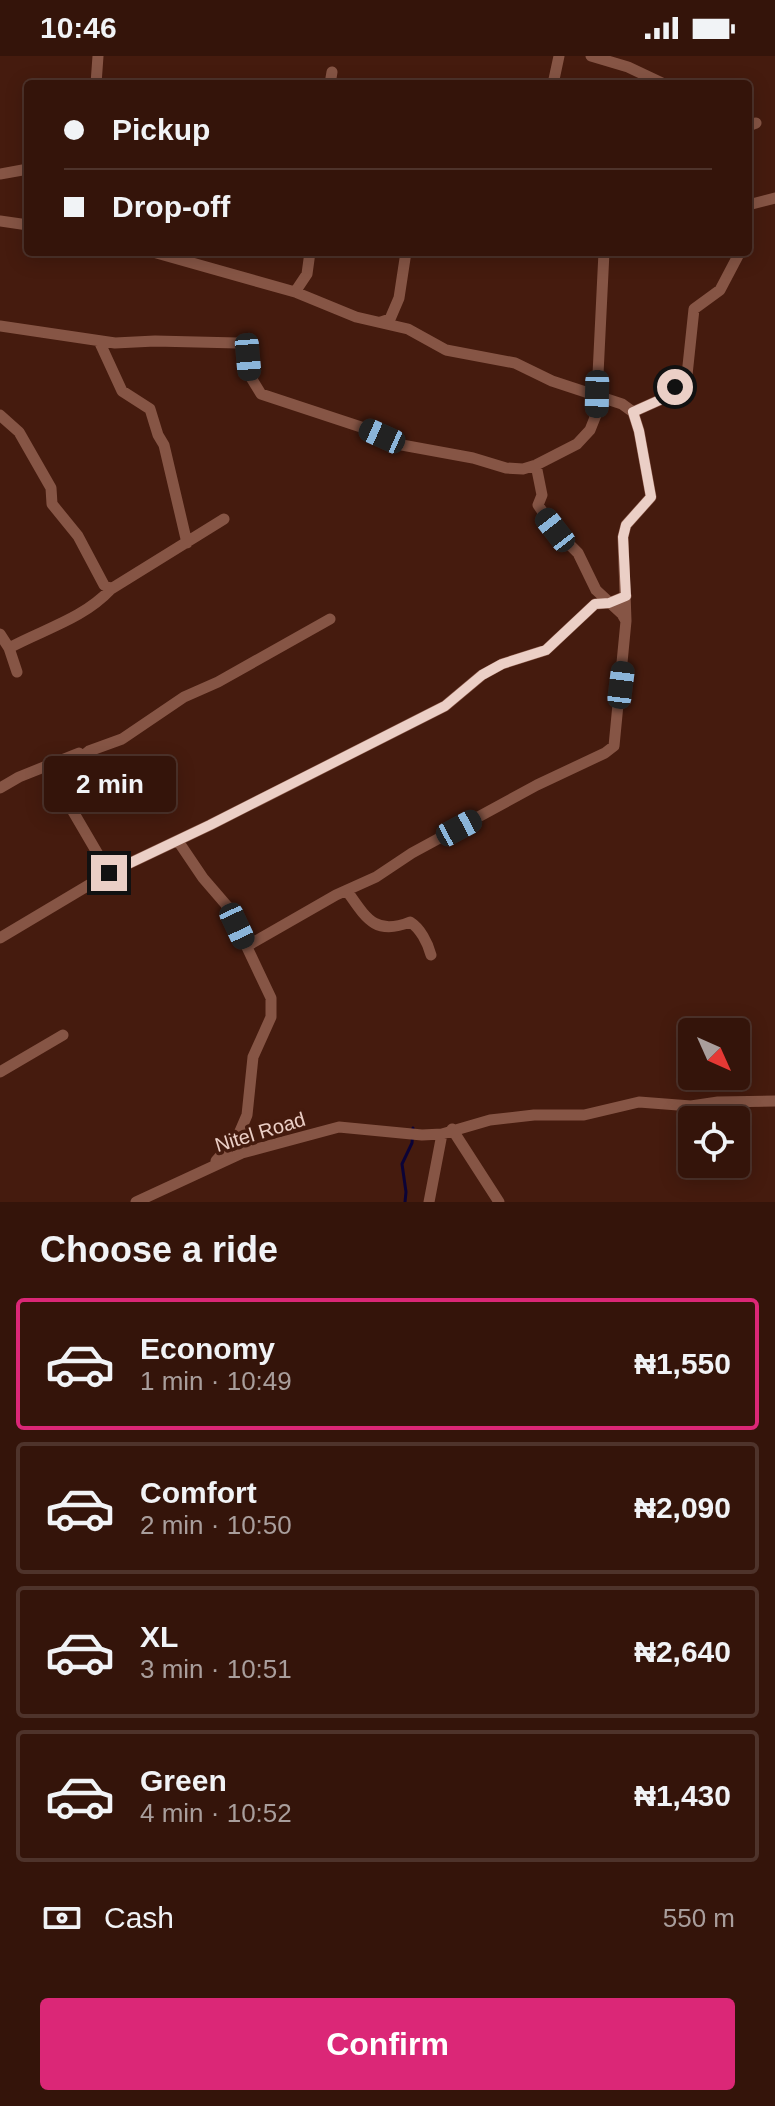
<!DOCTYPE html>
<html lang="en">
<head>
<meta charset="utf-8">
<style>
	:root { --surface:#34140a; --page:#3c1d13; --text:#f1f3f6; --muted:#a99e9c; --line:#4e332b; --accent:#db2777 }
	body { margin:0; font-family:Helvetica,sans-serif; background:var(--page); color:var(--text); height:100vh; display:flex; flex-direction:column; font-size:30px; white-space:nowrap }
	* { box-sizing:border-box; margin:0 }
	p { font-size:26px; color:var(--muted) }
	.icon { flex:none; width:44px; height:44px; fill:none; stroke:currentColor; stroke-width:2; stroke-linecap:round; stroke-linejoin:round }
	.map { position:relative; height:1146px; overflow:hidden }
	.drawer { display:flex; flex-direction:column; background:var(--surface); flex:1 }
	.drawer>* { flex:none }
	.top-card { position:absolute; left:24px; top:24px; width:728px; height:176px; border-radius:8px; box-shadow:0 4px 20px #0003,0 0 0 2px var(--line); display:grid; align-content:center; height:176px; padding:0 40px; background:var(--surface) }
	.needle { width:52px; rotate:135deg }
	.tools { position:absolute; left:678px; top:962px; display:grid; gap:16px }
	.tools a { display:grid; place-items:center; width:72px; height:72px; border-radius:8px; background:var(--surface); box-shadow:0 4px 20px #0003,0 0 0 2px var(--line); font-size:40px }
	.end { position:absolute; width:36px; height:36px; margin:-18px; border:10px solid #ebcfc6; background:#111; box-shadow:0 0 0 4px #111 }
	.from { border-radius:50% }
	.bubble { position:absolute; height:56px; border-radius:8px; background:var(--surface); box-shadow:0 4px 20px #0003,0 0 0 2px var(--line); font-size:26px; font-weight:800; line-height:56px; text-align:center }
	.car { position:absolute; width:24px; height:48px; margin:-24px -12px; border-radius:10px; box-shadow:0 0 6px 2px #0007; background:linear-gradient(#222 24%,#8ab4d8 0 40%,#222 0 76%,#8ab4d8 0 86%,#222 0) }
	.top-card b { display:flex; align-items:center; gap:28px; height:76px; font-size:30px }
	.top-card b+b { border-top:2px solid var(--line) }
	.top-card i { width:20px; height:20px; background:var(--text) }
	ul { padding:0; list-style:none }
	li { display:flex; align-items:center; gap:24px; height:132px; margin:0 16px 12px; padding:0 24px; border:4px solid var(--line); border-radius:8px }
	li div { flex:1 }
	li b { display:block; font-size:30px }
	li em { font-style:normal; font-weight:800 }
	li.current { border-color:var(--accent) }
	li>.icon { width:72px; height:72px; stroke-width:1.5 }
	h2 { padding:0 40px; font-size:36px; line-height:96px }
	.pay { display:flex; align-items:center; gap:20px; height:88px; padding:0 40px; font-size:30px }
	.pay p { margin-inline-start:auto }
	.cta { display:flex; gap:16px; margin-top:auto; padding:16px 40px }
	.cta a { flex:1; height:92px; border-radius:8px; background:var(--accent); color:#fff; font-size:32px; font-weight:800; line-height:92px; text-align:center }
	.status { display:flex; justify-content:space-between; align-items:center; height:56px; padding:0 40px; background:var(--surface); direction:ltr }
	.status svg { height:22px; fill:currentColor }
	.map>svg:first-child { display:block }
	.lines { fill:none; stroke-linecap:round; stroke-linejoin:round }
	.stream { stroke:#0b0337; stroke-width:3 }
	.minor { stroke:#865545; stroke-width:11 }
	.route { stroke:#ebcfc6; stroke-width:10 }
	.labels { text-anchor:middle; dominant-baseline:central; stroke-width:7; stroke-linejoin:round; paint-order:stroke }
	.street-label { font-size:20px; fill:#ebcfc6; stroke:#451b0e }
</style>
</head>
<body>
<div class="status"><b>10:46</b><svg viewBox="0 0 49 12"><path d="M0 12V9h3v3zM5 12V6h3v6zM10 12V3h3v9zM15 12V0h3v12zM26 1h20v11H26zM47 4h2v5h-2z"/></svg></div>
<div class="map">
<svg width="775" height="1146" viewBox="0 0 775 1146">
	<rect width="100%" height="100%" fill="#451b0e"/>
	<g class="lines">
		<path class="stream" d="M405,1146L406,1136L402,1108L412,1087L413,1072"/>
		<path class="minor" d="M591,0L628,11L664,28
			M96,28L98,0
			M330,28L332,16
			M553,28L559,0
			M748,70L756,67
			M0,118L28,113
			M748,149L775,142
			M0,165L28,169
			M153,196L295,236L356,261L408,273L446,294L515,307L552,325L622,348L633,356L639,375L651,441L626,469L623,481L626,565L614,690L605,697L537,729L412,797L376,821L336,839L247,890
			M295,236L307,218L310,196
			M381,266L390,263L399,242L406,196
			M0,270L115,287L155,285L238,287L245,293L250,320L261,338L361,371L402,389L473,402L506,412L523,413L536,409L577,388L590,374L596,359L604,196
			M99,285L122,335L150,353L158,379L164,389L187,487
			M633,356L662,343L687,319L694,253L720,234L740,196
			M0,359L19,376L51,432L52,448L78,480L104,529L111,533L224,463
			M536,409L542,439L538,449L555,474L578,497L596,534L622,558L626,565
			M0,578L9,592L17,616
			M9,592C44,573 83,563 111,533
			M0,732L19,721L79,697
			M178,785L203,822L228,851L271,942V961L253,1001L247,1059L238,1080L216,1105
			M109,817L54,723L89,695L122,683L184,641L218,626L330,563
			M347,835C366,862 375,880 410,866C420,872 428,887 431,899
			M0,882L109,817L210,769L445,650L482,619L502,608L546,594L595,548L609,547L626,540
			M0,1016L63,979
			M452,1073L499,1146
			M136,1146L242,1097L339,1071L422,1079L442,1078L490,1064L534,1059H584L639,1046L691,1050L718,1046L775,1045
			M429,1146L442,1078"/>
	</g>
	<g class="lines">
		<path class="route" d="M109,817L210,769L445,650L482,619L502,608L546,594L595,548L609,547L626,540L623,481L626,469L651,441L639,375L633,356L662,343L675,331"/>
	</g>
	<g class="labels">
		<g class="street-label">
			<text transform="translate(260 1076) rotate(-17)">Nitel Road</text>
		</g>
	</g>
</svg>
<div class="tools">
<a><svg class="needle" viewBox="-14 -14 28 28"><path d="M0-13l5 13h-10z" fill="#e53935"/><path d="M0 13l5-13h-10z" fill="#a99e9c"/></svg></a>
<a><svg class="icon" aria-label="locate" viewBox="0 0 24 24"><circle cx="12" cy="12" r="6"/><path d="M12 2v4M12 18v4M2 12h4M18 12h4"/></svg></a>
</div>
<i class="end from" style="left:675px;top:331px"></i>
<i class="end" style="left:109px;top:817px"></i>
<div class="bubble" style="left:44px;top:700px;width:132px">2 min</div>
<i class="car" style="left:248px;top:301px;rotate:175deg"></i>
<i class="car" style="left:597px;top:338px;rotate:181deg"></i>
<i class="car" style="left:382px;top:380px;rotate:294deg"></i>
<i class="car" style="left:555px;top:474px;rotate:322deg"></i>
<i class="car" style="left:621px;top:629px;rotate:7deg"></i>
<i class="car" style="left:459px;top:772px;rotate:62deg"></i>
<i class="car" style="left:237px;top:870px;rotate:155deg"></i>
<div class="top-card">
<b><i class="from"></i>Pickup</b>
<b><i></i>Drop-off</b>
</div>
</div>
<section class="drawer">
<h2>Choose a ride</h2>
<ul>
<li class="current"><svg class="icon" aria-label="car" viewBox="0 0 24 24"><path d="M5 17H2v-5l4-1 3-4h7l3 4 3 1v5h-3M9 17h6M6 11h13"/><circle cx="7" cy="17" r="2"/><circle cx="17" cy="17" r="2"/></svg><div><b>Economy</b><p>1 min · 10:49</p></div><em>₦1,550</em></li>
<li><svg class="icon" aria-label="car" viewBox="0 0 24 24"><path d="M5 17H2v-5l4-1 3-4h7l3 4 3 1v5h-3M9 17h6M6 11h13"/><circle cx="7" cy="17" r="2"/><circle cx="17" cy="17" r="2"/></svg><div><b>Comfort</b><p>2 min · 10:50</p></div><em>₦2,090</em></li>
<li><svg class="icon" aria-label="car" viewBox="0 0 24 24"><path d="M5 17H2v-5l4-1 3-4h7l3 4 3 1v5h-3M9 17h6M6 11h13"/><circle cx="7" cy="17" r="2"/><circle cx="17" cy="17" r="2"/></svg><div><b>XL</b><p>3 min · 10:51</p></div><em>₦2,640</em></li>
<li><svg class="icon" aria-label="car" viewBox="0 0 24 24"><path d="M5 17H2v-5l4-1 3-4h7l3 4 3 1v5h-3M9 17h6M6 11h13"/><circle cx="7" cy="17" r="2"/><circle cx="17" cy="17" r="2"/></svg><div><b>Green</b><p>4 min · 10:52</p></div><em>₦1,430</em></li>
</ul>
<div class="pay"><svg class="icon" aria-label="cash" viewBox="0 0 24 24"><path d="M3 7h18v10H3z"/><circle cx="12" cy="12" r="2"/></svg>Cash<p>550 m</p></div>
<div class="cta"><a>Confirm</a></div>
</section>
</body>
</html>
